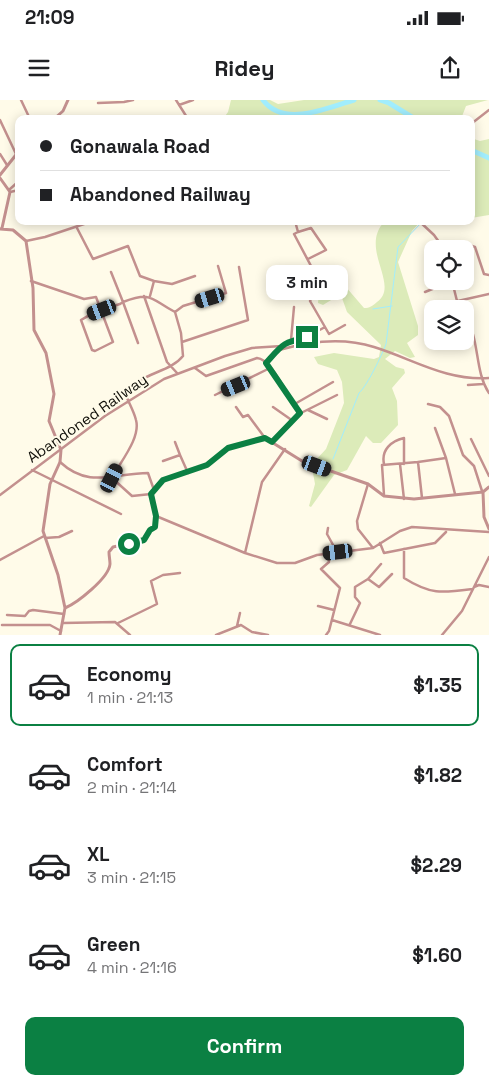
<!DOCTYPE html>
<html lang="en">
<head>
<meta charset="utf-8">
<style>
	:root { --surface:#fff; --page:#f6f6f6; --text:#202124; --muted:#757577; --line:#e0e0e0; --accent:#0b8043 }
	body { margin:0; font-family:"Space Grotesk",sans-serif; background:var(--page); color:var(--text); height:100vh; display:flex; flex-direction:column; font-size:19px; white-space:nowrap }
	* { box-sizing:border-box; margin:0 }
	p { font-size:16px; color:var(--muted) }
	.icon { flex:none; width:28px; height:28px; fill:none; stroke:currentColor; stroke-width:2; stroke-linecap:round; stroke-linejoin:round }
	.map { position:relative; height:535px; overflow:hidden }
	.drawer { display:flex; flex-direction:column; background:var(--surface); flex:1 }
	.drawer>* { flex:none }
	.banner { position:absolute; left:15px; top:15px; width:460px; height:110px; border-radius:10px; box-shadow:0 2px 12px #0003; display:grid; align-content:center; height:110px; padding:0 25px; background:var(--surface) }
	.controls { position:absolute; left:424px; top:140px; display:grid; gap:10px }
	.controls a { display:grid; place-items:center; width:50px; height:50px; border-radius:10px; background:var(--surface); box-shadow:0 2px 12px #0003; font-size:25px }
	.end { position:absolute; width:22px; height:22px; margin:-11px; border:6px solid #0b8043; background:#fff; box-shadow:0 0 0 2px #fff }
	.from { border-radius:50% }
	.bubble { position:absolute; height:35px; border-radius:10px; background:var(--surface); box-shadow:0 2px 12px #0003; font-size:16px; font-weight:600; line-height:35px; text-align:center }
	.car { position:absolute; width:15px; height:30px; margin:-15px -8px; border-radius:6px; box-shadow:0 0 4px 1px #0007; background:linear-gradient(#222 24%,#8ab4d8 0 40%,#222 0 76%,#8ab4d8 0 86%,#222 0) }
	.banner b { display:flex; align-items:center; gap:18px; height:48px; font-size:19px }
	.banner b+b { border-top:1px solid var(--line) }
	.banner i { width:12px; height:12px; background:var(--text) }
	ul { padding:9px 0 0; list-style:none }
	li { display:flex; align-items:center; gap:15px; height:82px; margin:0 10px 8px; padding:0 15px; border:2px solid transparent; border-radius:10px }
	li div { flex:1 }
	li b { display:block; font-size:19px }
	li em { font-style:normal; font-weight:600 }
	li.selected { border-color:var(--accent) }
	li>.icon { width:45px; height:45px; stroke-width:1.5 }
	.primary-button { display:flex; gap:10px; margin-top:auto; padding:10px 25px }
	.primary-button a { flex:1; height:58px; border-radius:10px; background:var(--accent); color:#fff; font-size:20px; font-weight:600; line-height:58px; text-align:center }
	.status { display:flex; justify-content:space-between; align-items:center; height:35px; padding:0 25px; background:var(--surface); direction:ltr }
	.status svg { height:14px; fill:currentColor }
	header { display:flex; justify-content:space-between; align-items:center; height:65px; padding:0 25px; background:var(--surface); font-size:22px; font-weight:600 }
	.map>svg:first-child { display:block }
	.green { fill:#dcebb9 }
	.lines { fill:none; stroke-linecap:round; stroke-linejoin:round }
	.stream { stroke:#a1edfd; stroke-width:1 }
	.river { stroke:#a1edfd; stroke-width:5 }
	.minor { stroke:#c3908e; stroke-width:2.5 }
	.tertiary { stroke:#c3908e; stroke-width:3 }
	.route { stroke:#0b8043; stroke-width:6 }
	.labels { text-anchor:middle; dominant-baseline:central; stroke-width:4; stroke-linejoin:round; paint-order:stroke }
	.street-label { font-size:15px; fill:#100f09; stroke:#fffbe9 }
</style>
</head>
<body>
<div class="status"><b>21:09</b><svg viewBox="0 0 49 12"><path d="M0 12V9h3v3zM5 12V6h3v6zM10 12V3h3v9zM15 12V0h3v12zM26 1h20v11H26zM47 4h2v5h-2z"/></svg></div>
<header><svg class="icon" aria-label="menu" viewBox="0 0 24 24"><path d="M4 6h16M4 12h16M4 18h16"/></svg>Ridey<svg class="icon" aria-label="share" viewBox="0 0 24 24"><path d="M12 15V3M7 8l5-5 5 5M5 13v7h14v-7"/></svg></header>
<div class="map">
<svg width="489" height="535" viewBox="0 0 489 535">
	<rect width="100%" height="100%" fill="#fffbe9"/>
	<path class="green" d="M231,0H270L278,4L304,0H488L466,6L461,19H223L228,12Z
		M471,38L480,41L489,39V115L471,118Z
		M385,121H421L412,131L398,162L418,226V235L407,243L415,257L410,258L395,251L385,259L396,267L404,269L405,273L392,288L397,301L398,325L381,343H373L366,336L347,370L334,375L311,407L309,406L315,384L313,373L315,361L326,349L344,303L342,282L337,270L318,264L314,257L334,253L374,259L379,257L381,245L347,212L342,198L336,197L323,205L318,203L319,192L328,174L333,172L364,208C370,208 372,206 377,202C401,185 358,148 385,121Z"/>
	<g class="lines">
		<path class="stream" d="M373,209L392,206
			M333,359L359,293C367,286 382,255 386,244L398,147L423,121"/>
		<path class="river" d="M263,0C284,28 326,8 354,0
			M380,0L389,3L415,19
			M471,50L489,58"/>
		<path class="minor" d="M21,0L30,19
			M176,0L188,19
			M98,3L124,2L133,0
			M179,5L193,0
			M0,20L16,54
			M471,24L489,10
			M0,54L7,65
			M10,89L19,81
			M10,92L19,90
			M162,121H176
			M419,121L434,135L444,149
			M77,128L93,159L128,146L140,176L154,181
			M298,132L311,128L326,150L308,159
			M26,141L45,137L93,121
			M444,147L459,142L475,147L484,174L489,175
			M31,181L84,199L96,197L113,242L95,251L92,250L81,220C93,212 107,208 120,204L123,202L111,172
			M452,181L459,209
			M425,192L452,181
			M144,196L167,262L177,273
			M150,196L154,181L172,184L195,176
			M431,207L489,194
			M175,212L183,206L226,193L218,166
			M465,218C480,236 474,271 489,293
			M325,227L329,234L345,225
			M291,240L294,207
			M465,240L473,236
			M443,241L446,246L462,241
			M182,242L248,220L239,167
			M138,243L123,202C153,191 150,199 175,212L181,233L183,256C168,275 134,272 127,298C130,305 134,312 136,320C141,338 120,362 112,378L132,396L151,394
			M279,250C310,241 343,237 374,247C413,259 446,281 489,278
			M267,263L280,249
			M195,268L206,276L257,258C273,259 289,301 301,313L273,341
			M468,285L483,284
			M215,295L270,268
			M428,304L440,307L449,316L463,355L474,366L482,391
			M293,305L333,282
			M236,307L243,317L248,315L265,338
			M273,307L293,321
			M308,310L327,319
			M301,313L337,295
			M435,328L446,358L455,394
			M471,339L489,376
			M175,342L180,355
			M163,361L180,355L188,373
			M60,362C89,389 114,373 148,373L154,390
			M418,362L446,358
			M384,364C381,350 391,341 404,338V364
			M400,364L404,399
			M32,370L121,414
			M368,384L357,421L358,429L373,448
			M0,395L105,316L164,279L225,256L252,248L282,246L291,240L307,237L325,227L310,201L319,181L294,134L298,132L295,121
			M384,395L382,365L418,362L422,398
			M156,416L245,453L277,463H295L317,455L373,448L400,431L412,427L489,432
			M328,428L327,434L337,452
			M45,438L59,437L72,431
			M380,443L384,453L435,443L446,432
			M404,449V478C431,495 442,493 473,489
			M245,453L262,382L285,349
			M0,460L44,436
			M368,479L379,487L392,474
			M474,487L489,457
			M318,506L334,510
			M7,515L25,516L29,511L33,510L64,514
			M332,520L380,535
			M63,523L115,522L130,535
			M118,523L157,504L151,481L163,475L180,473
			M350,524L360,503L355,497V487L368,479L381,464
			M2,525H50L61,531
			M237,526L240,513
			M216,535L241,525L252,532L268,535
			M326,535L329,531L340,488L321,469L329,462L327,453
			M442,535L462,511L474,487L479,485L489,487"/>
		<path class="tertiary" d="M54,19L63,11L68,0
			M0,75L19,51
			M0,78L10,92L2,128
			M0,129L13,130L26,141L33,188L34,230L46,253L54,294L49,321L61,350L60,362L50,384L43,431L58,475L65,508L60,535
			M483,392L484,417L489,429
			M483,392L489,387
			M65,508C77,503 109,478 110,464C110,460 109,456 109,452L113,447L144,440L150,430L155,427L156,416L151,394L163,380L207,365L228,349L265,338L302,361L368,384L384,396L414,399L483,392"/>
	</g>
	<g class="lines">
		<path class="route" d="M129,444L144,440L150,430L155,427L156,416L151,394L163,380L207,365L228,348L265,338L272,342L300,313L266,263C283,244 282,243 307,237"/>
	</g>
	<g class="labels">
		<g class="street-label">
			<text transform="translate(87 318) rotate(-35)">Abandoned Railway</text>
		</g>
	</g>
</svg>
<div class="controls">
<a><svg class="icon" aria-label="locate" viewBox="0 0 24 24"><circle cx="12" cy="12" r="6"/><path d="M12 2v4M12 18v4M2 12h4M18 12h4"/></svg></a>
<a><svg class="icon" aria-label="layers" viewBox="0 0 24 24"><path d="M12 4l9 5-9 5-9-5zM3 14l9 5 9-5"/></svg></a>
</div>
<i class="end from" style="left:129px;top:444px"></i>
<i class="end" style="left:307px;top:237px"></i>
<div class="bubble" style="left:266px;top:165px;width:82px">3 min</div>
<i class="car" style="left:210px;top:198px;rotate:253deg"></i>
<i class="car" style="left:102px;top:210px;rotate:249deg"></i>
<i class="car" style="left:236px;top:286px;rotate:248deg"></i>
<i class="car" style="left:317px;top:366px;rotate:110deg"></i>
<i class="car" style="left:112px;top:378px;rotate:27deg"></i>
<i class="car" style="left:338px;top:452px;rotate:263deg"></i>
<div class="banner">
<b><i class="from"></i>Gonawala Road</b>
<b><i></i>Abandoned Railway</b>
</div>
</div>
<section class="drawer">
<ul>
<li class="selected"><svg class="icon" aria-label="car" viewBox="0 0 24 24"><path d="M5 17H2v-5l4-1 3-4h7l3 4 3 1v5h-3M9 17h6M6 11h13"/><circle cx="7" cy="17" r="2"/><circle cx="17" cy="17" r="2"/></svg><div><b>Economy</b><p>1 min · 21:13</p></div><em>$1.35</em></li>
<li><svg class="icon" aria-label="car" viewBox="0 0 24 24"><path d="M5 17H2v-5l4-1 3-4h7l3 4 3 1v5h-3M9 17h6M6 11h13"/><circle cx="7" cy="17" r="2"/><circle cx="17" cy="17" r="2"/></svg><div><b>Comfort</b><p>2 min · 21:14</p></div><em>$1.82</em></li>
<li><svg class="icon" aria-label="car" viewBox="0 0 24 24"><path d="M5 17H2v-5l4-1 3-4h7l3 4 3 1v5h-3M9 17h6M6 11h13"/><circle cx="7" cy="17" r="2"/><circle cx="17" cy="17" r="2"/></svg><div><b>XL</b><p>3 min · 21:15</p></div><em>$2.29</em></li>
<li><svg class="icon" aria-label="car" viewBox="0 0 24 24"><path d="M5 17H2v-5l4-1 3-4h7l3 4 3 1v5h-3M9 17h6M6 11h13"/><circle cx="7" cy="17" r="2"/><circle cx="17" cy="17" r="2"/></svg><div><b>Green</b><p>4 min · 21:16</p></div><em>$1.60</em></li>
</ul>
<div class="primary-button"><a>Confirm</a></div>
</section>
</body>
</html>
